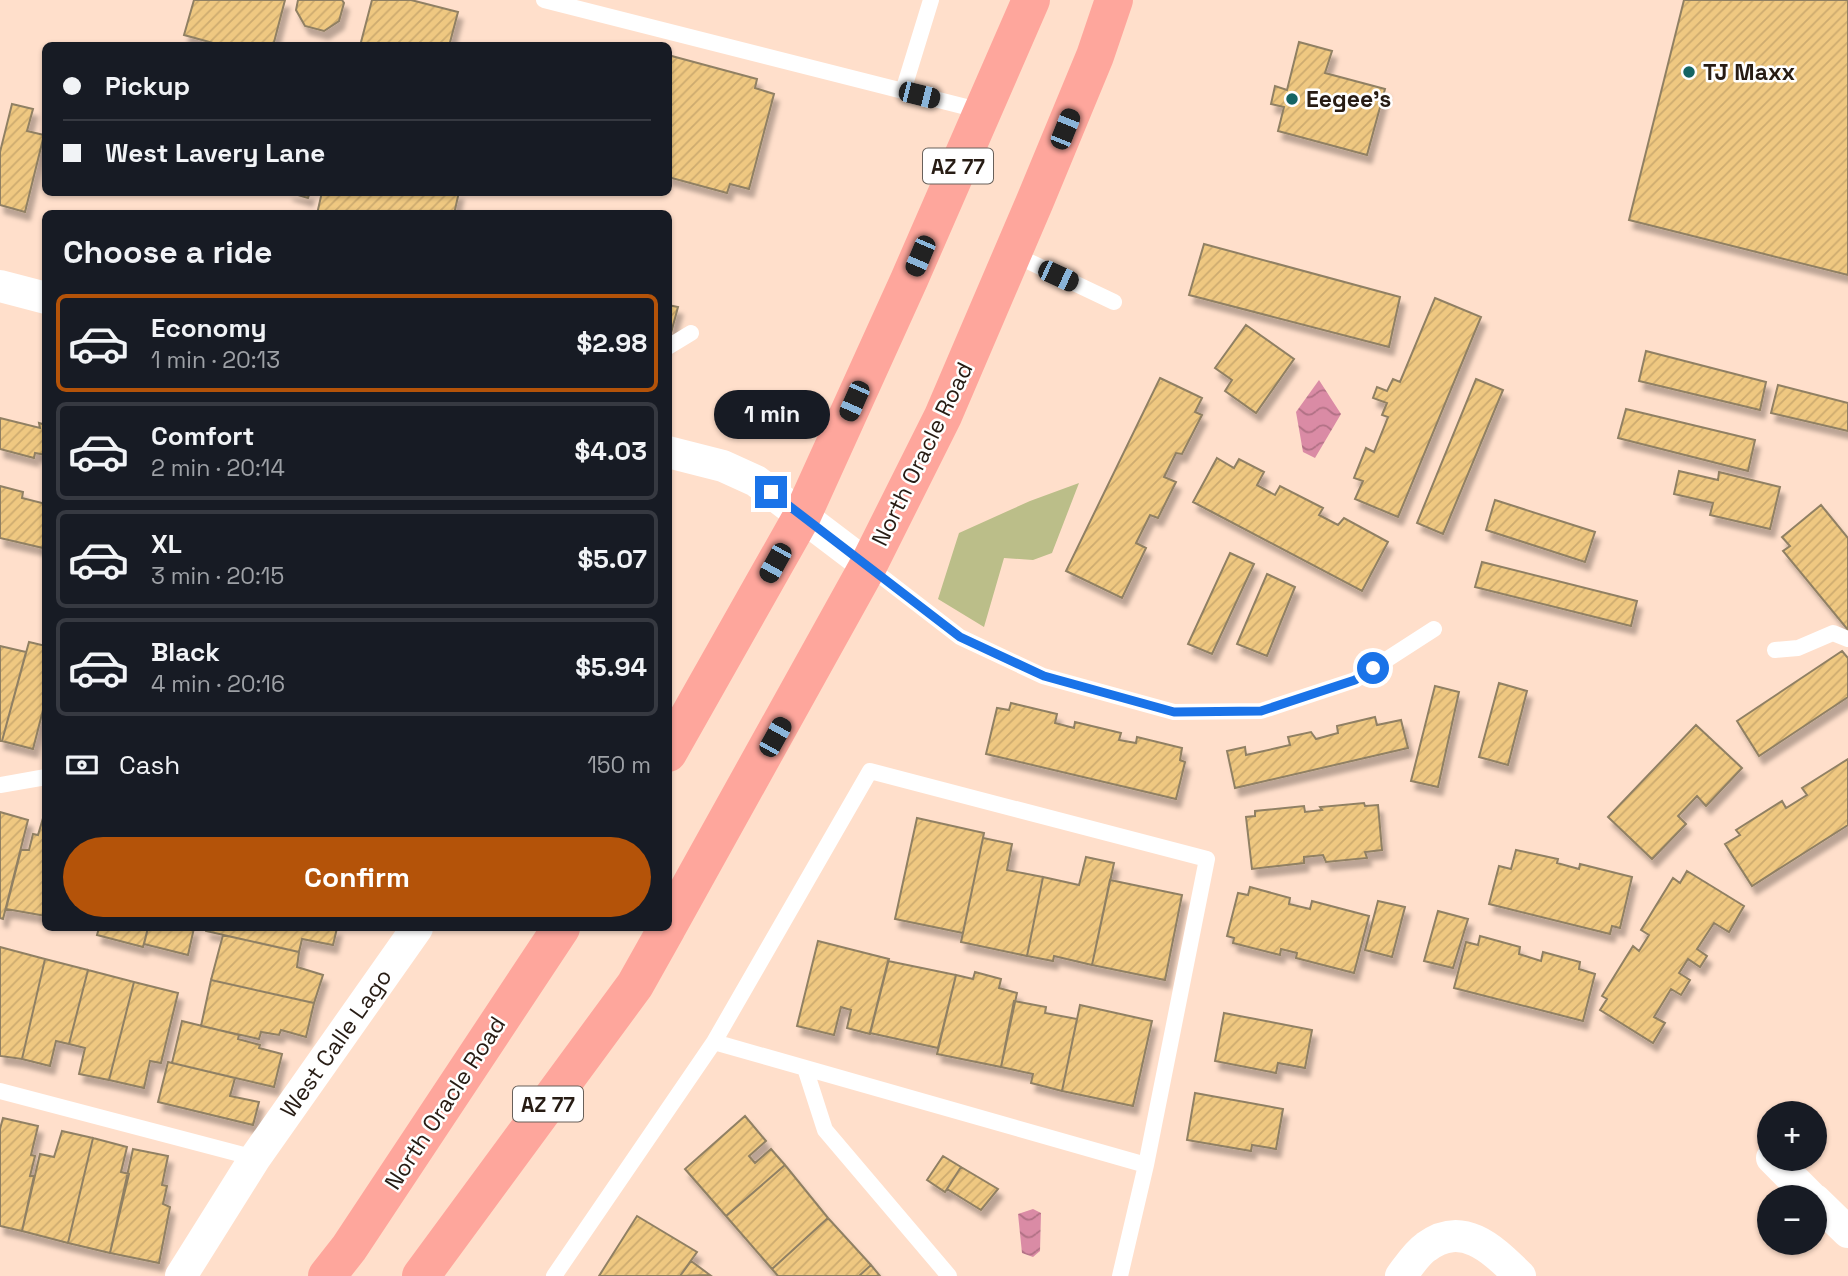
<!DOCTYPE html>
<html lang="en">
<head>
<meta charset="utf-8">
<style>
	:root { --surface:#171b24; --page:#242831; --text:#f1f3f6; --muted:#9ea1a6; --line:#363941; --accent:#b45309 }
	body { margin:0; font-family:"Space Grotesk",sans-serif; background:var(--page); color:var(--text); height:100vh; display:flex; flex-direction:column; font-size:26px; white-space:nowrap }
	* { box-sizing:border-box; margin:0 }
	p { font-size:23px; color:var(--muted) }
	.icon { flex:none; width:38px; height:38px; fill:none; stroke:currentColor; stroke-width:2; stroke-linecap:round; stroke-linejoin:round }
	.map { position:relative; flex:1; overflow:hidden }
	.drawer { position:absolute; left:42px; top:210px; width:630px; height:721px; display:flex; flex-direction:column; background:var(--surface); border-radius:10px; box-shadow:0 2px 5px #0004 }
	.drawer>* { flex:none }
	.guide { position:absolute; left:42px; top:42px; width:630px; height:154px; border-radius:10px; box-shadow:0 2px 5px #0004; display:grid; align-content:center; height:154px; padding:0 21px; background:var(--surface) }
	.tools { position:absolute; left:1757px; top:1101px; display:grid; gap:14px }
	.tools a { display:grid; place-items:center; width:70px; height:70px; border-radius:50%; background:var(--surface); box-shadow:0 2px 5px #0004; font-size:35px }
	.end { position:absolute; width:32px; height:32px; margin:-16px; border:9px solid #1a73e8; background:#fff; box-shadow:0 0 0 4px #fff }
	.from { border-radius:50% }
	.bubble { position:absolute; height:49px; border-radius:24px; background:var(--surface); box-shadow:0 2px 5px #0004; font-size:23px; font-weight:800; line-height:49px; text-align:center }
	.car { position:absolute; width:21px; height:42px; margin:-21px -10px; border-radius:9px; box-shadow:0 0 5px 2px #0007; background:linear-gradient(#222 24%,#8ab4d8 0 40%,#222 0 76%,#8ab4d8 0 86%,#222 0) }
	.guide b { display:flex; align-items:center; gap:24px; height:66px; font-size:26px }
	.guide b+b { border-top:2px solid var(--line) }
	.guide i { width:18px; height:18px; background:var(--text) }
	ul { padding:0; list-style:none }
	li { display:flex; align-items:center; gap:21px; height:98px; margin:0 14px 10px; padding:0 7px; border:4px solid var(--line); border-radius:10px }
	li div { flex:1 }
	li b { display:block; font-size:26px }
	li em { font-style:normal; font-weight:800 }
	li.selected { border-color:var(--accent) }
	li>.icon { width:63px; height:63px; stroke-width:1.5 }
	h2 { padding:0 21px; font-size:32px; line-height:84px }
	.pay { display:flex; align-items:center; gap:18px; height:77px; padding:0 21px; font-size:26px }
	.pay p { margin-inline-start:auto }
	.button { display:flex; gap:14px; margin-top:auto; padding:14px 21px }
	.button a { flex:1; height:80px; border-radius:42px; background:var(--accent); color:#fff; font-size:28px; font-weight:800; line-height:80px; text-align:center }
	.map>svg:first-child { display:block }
	.green { fill:#bbbe89 }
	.water { fill:url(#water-waves) }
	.building { fill:url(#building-hatch); stroke:#908064; stroke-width:2; filter:url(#shadow) }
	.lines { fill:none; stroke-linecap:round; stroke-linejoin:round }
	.lane { stroke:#fff; stroke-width:16 }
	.street { stroke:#fff; stroke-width:32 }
	.highway { stroke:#fea69c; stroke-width:38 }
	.route { stroke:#1a73e8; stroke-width:9 }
	.poi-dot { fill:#156463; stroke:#fff; stroke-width:2.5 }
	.labels { text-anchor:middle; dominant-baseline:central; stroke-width:5; stroke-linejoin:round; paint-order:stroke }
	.shield { fill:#fff; stroke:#68605a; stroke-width:2 }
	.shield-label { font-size:21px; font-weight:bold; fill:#271c14 }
	.poi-label { font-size:23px; font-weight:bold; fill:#271c14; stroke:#fff; text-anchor:start }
	.street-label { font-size:23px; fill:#271c14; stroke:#fff }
</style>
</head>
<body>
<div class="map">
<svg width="1848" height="1276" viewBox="0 0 1848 1276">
	<defs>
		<pattern id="water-waves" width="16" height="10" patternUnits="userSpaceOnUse" patternTransform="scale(1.75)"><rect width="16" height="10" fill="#da8ba5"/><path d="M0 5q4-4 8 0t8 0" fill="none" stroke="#b17185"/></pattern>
		<pattern id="building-hatch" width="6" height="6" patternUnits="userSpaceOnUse" patternTransform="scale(1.75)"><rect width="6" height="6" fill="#efc881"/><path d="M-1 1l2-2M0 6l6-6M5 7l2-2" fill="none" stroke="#cdab6f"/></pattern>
		<filter id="shadow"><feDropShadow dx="4.5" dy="8" stdDeviation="2" flood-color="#0004"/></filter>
	</defs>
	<rect width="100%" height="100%" fill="#ffdfcb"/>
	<path class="green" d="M1079,483L1052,553L1033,560L1004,558L984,627L938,599L959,533L1030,501Z"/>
	<path class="water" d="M1319,380L1341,414L1315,458L1303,452L1296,412Z
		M1033,1209L1041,1213L1040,1251L1033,1257L1022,1253L1018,1214Z"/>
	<path class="building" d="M194,0H285L273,46H224L184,35Z
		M298,0H342L344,3L339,21L324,31L305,26L296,10Z
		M372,0H411L458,12L449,46H360Z
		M1684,0H1848V275L1629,220Z
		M1299,42L1332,51L1325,73L1385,89L1367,155L1278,131L1284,107L1271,104L1275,86L1287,90Z
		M668,55L757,79L755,88L774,94L749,189L730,184L727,193L668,177Z
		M12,104L33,109L27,131L44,135L25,212L0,205V152Z
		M288,192H310L308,198Z
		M322,192H459L454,214H317Z
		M1204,244L1400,297L1389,347L1189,295Z
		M1435,298L1481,317L1398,517L1355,499L1363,481L1354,478L1366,448L1374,452L1388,417L1382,415L1387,403L1373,398L1377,387L1387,391L1393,379L1400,382Z
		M668,305L678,307L668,344Z
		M1246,325L1294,359L1256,413L1225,391L1232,380L1215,368Z
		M1646,351L1766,382L1760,410L1639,381Z
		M1160,378L1202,398L1195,412L1202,415L1182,454L1176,453L1164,477L1176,482L1158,518L1150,515L1136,543L1146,548L1122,598L1066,571Z
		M1476,379L1503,390L1443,534L1417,523Z
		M1778,385L1848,403V431L1771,413Z
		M1626,409L1755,440L1748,471L1618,438Z
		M0,418L40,428L39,423L46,425V455L35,453L34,458L0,449Z
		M1217,458L1234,468L1239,459L1264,472L1257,485L1275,495L1280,486L1323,508L1319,515L1338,525L1344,518L1388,542L1362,591L1193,502Z
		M1679,471L1718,480L1719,472L1780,487L1770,529L1710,515L1713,503L1674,494Z
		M0,486L23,492L22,498L46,504V540L43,548L0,538Z
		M1495,500L1595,532L1585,562L1486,530Z
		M1821,505L1848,538V630L1783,551L1790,546L1782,537Z
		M1230,553L1254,564L1212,654L1188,644Z
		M1482,562L1637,601L1631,626L1475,587Z
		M1267,574L1295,587L1267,656L1237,644Z
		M29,642L46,646V710H43L33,749L2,741Z
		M0,646L26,652L2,741H0Z
		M1842,651L1848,658V697L1759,756L1737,721Z
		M1499,683L1527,691L1508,765L1479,757Z
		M1435,686L1459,692L1438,787L1411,781Z
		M1011,703L1057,714L1055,723L1074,728L1075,722L1121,733L1119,740L1136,743L1137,737L1182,748L1180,760L1185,762L1176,799L986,754L997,708L1009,710Z
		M1375,717L1377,725L1401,720L1408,748L1235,788L1227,751L1245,747L1246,755L1290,745L1288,737L1311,732L1316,739L1338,733L1337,726Z
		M1696,725L1742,768L1706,806L1697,796L1678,816L1686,824L1652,859L1608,817Z
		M1848,759V825L1752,886L1725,844L1740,835L1736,830L1782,801L1786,808L1807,795L1802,788Z
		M1364,803L1365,806L1378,805L1382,850L1365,852L1367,858L1326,862L1323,855L1304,857V863L1252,869L1246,817L1255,816V811L1304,806L1305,812L1322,810L1320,807Z
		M46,808V916L6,909L21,850H29L33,834L38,835Z
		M0,812L28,820L3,919L0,918Z
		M917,818L984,833L963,933L895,919Z
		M983,838L1012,844L1007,870L1043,877L1027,956L961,942Z
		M1516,850L1558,859L1557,863L1579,869L1580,864L1632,877L1620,928L1612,926L1610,934L1489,904L1499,866L1511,869Z
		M1086,857L1114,863L1092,965L1054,956L1053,961L1027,956L1043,877L1079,885Z
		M1687,871L1744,906L1729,932L1714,923L1697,949L1707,956L1700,967L1688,959L1679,973L1690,980L1681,995L1671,989L1654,1017L1665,1023L1653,1043L1600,1010L1607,999L1602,996L1633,946L1639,951L1649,935L1641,930L1673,878L1680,883Z
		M1110,880L1182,895L1165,980L1092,965Z
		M1250,887L1290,898L1289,904L1310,909L1312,901L1369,916L1354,973L1296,958L1297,953L1281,949L1280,955L1233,943L1234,938L1227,936L1238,893L1248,895Z
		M1378,901L1405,907L1392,957L1365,950Z
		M1438,911L1468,919L1453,968L1424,961Z
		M99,928H148L143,947L97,935Z
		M148,928H194L188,955L144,944Z
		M206,928H337L333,945L302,939L299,952L206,931Z
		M223,935L299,952L297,967L323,975L314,1003L211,980Z
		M1480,936L1520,947L1519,954L1541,961L1543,952L1580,962L1579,969L1595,974L1583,1021L1454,988L1466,942L1478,945Z
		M818,941L889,959L870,1034L847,1028L851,1010L841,1007L834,1035L797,1026Z
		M0,947L45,959L22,1059L0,1056Z
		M45,959L88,970L69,1044L56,1041L50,1066L22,1059Z
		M888,961L956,975L938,1048L870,1033Z
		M88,970L134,982L109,1080L79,1074L85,1048L69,1044Z
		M975,972L1001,979L999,988L1017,993L1001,1067L937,1054L956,975L973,979Z
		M211,980L314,1003L306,1037L281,1030L279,1035L261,1032L259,1039L201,1026Z
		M134,982L178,993L161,1063L150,1061L144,1088L109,1080Z
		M1014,1001L1046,1007L1045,1013L1077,1019L1062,1091L1031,1083L1033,1074L1001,1067Z
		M1080,1005L1152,1021L1133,1106L1062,1091Z
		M1224,1013L1312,1030L1305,1068L1278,1063L1276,1073L1215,1061Z
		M182,1021L239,1035L238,1039L260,1045L259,1048L282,1054L274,1087L172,1063Z
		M168,1062L235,1078L230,1096L259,1102L253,1125L158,1102Z
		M1195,1093L1283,1109L1276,1149L1252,1145L1251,1151L1187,1140Z
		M745,1116L766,1141L749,1156L755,1163L771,1149L785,1165L726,1216L685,1169Z
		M3,1118L38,1126L31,1155L35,1156L30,1176H34L22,1231L0,1226V1129Z
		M62,1131L93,1138L68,1243L22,1231L40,1154L54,1157Z
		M93,1138L127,1147L121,1172L129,1174L110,1253L68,1243Z
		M133,1149L168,1156L162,1185L167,1186L163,1204L170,1207L159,1263L110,1253Z
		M943,1156L961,1167L945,1192L927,1180Z
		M785,1165L828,1218L772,1269L726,1216Z
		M961,1167L998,1189L981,1210L947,1189Z
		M637,1216L697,1252L680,1276H599Z
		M828,1218L871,1265L859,1276H778L772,1269Z
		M691,1261L710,1275L680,1276Z
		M871,1265L880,1276H859Z"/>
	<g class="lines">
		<path class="lane" d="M544,0L982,111
			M903,91L931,0
			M1013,254L1114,302
			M668,347L691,333
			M868,566L960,637L1043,676L1174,712L1261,711L1355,680L1434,629
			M1775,650L1798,648L1833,633L1848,639
			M0,785L46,777
			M714,1042L1146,1165
			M805,1068L825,1130L949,1276
			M0,1091L255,1158
			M554,1276L714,1042L870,771L1207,859L1146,1165L1120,1276"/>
		<path class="street" d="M0,286L46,298
			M668,452L723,466L756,481L868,566
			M1772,1158L1811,1197
			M1815,1200L1848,1232
			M181,1276L255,1158L417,928
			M1401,1276C1408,1267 1416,1254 1426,1247C1464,1219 1494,1251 1520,1276"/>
		<path class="highway" d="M668,753L802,516L909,280L1031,0
			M668,926L868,566L943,416L1035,201L1095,56L1114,0
			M327,1276L349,1248L561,928
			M421,1276L635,985L667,928"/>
	</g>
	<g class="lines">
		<path class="route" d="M771,492L960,637L1044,676L1174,712L1261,711L1355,680L1373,668"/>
	</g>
	<g class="poi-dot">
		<circle cx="1689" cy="72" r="7"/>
		<circle cx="1292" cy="99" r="7"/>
	</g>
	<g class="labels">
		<g class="shield">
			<rect x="923" y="148.5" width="70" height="35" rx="5"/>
			<rect x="513" y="1086.5" width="70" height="35" rx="5"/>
		</g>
		<g class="shield-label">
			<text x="958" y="166">AZ 77</text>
			<text x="548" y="1104">AZ 77</text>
		</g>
		<g class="poi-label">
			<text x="1703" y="72">TJ Maxx</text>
			<text x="1306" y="99">Eegee's</text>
		</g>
		<g class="street-label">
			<text transform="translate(922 454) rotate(-64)">North Oracle Road</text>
			<text transform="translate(336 1043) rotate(-55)">West Calle Lago</text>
			<text transform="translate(445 1103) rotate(-57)">North Oracle Road</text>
		</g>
	</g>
</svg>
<div class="tools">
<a>+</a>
<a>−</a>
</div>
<i class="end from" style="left:1373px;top:668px"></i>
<i class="end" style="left:771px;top:492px"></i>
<div class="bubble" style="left:714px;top:390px;width:116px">1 min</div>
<i class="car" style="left:919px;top:95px;rotate:104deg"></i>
<i class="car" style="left:1065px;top:129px;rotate:22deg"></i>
<i class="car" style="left:920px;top:256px;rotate:203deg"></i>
<i class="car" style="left:1058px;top:276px;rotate:115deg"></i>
<i class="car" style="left:854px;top:401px;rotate:204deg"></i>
<i class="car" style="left:775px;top:563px;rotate:209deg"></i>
<i class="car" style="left:775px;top:737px;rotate:29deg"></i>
<div class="guide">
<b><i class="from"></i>Pickup</b>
<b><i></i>West Lavery Lane</b>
</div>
<section class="drawer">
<h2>Choose a ride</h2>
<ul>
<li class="selected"><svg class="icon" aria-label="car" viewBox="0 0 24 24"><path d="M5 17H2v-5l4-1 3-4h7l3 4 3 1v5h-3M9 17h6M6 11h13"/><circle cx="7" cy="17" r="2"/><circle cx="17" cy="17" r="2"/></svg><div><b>Economy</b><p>1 min · 20:13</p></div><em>$2.98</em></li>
<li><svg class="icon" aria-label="car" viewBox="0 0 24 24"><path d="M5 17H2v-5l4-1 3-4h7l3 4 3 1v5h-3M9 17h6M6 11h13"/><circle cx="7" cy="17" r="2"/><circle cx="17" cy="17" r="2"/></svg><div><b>Comfort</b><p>2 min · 20:14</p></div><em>$4.03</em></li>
<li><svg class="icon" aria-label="car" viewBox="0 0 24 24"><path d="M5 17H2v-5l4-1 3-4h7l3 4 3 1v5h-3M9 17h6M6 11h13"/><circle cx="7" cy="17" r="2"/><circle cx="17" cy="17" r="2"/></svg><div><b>XL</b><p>3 min · 20:15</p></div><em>$5.07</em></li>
<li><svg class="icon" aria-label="car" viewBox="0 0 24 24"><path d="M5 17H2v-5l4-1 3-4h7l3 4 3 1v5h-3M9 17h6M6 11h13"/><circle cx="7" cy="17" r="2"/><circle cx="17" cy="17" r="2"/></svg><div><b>Black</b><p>4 min · 20:16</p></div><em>$5.94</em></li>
</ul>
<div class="pay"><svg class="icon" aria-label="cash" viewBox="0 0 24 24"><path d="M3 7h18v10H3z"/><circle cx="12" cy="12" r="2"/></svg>Cash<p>150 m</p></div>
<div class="button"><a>Confirm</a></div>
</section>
</div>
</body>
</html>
